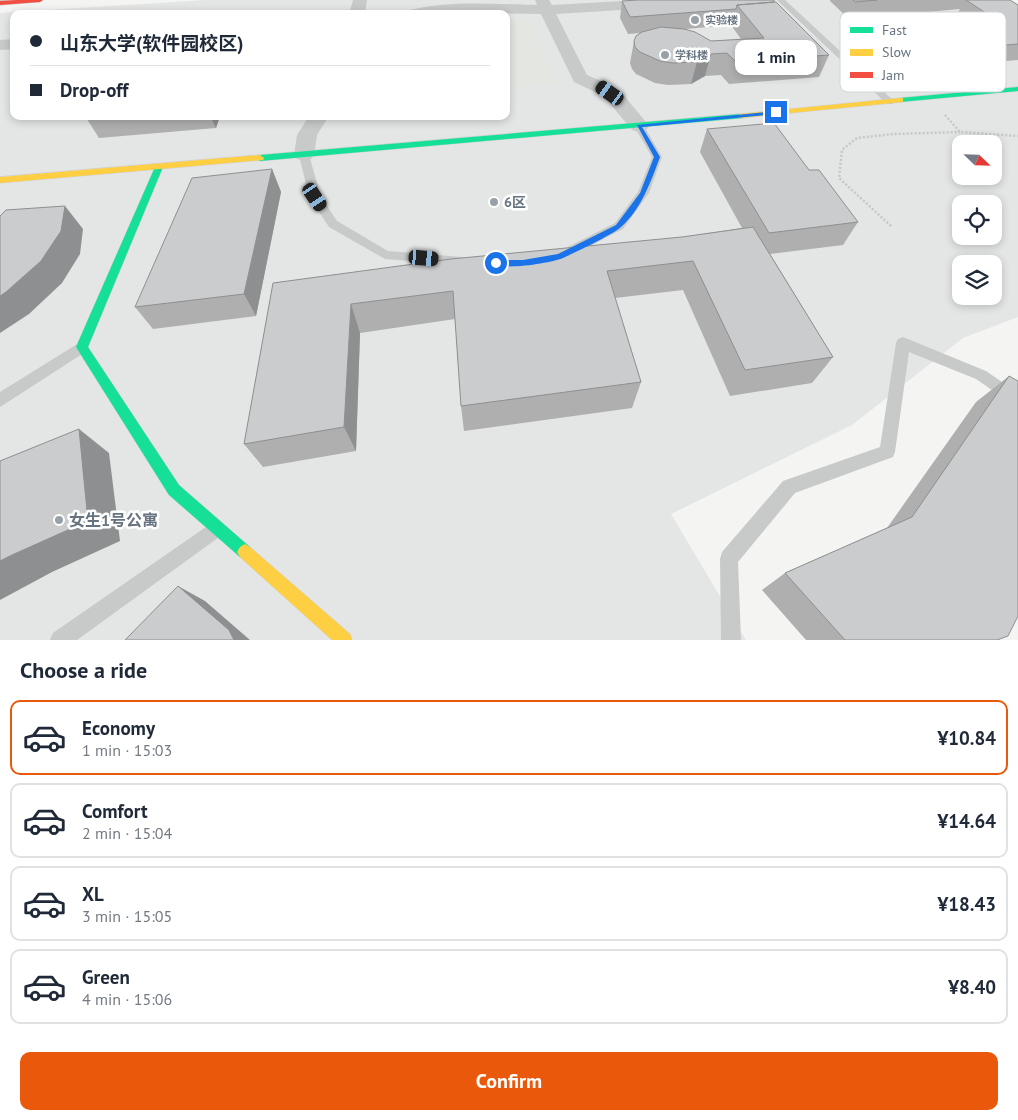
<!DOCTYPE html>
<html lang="en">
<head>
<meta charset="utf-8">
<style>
	:root { --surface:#fff; --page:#f6f6f7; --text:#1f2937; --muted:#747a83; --line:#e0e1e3; --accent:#ea580c }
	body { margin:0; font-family:"PT Sans","Noto Sans SC",sans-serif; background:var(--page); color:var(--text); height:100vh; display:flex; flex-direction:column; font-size:19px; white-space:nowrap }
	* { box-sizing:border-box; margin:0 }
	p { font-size:16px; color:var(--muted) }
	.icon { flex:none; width:28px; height:28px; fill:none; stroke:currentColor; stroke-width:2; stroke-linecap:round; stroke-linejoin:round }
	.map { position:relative; height:640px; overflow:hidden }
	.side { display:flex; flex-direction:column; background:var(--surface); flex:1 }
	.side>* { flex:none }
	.guide { position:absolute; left:10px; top:10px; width:500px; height:110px; border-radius:10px; box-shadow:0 2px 8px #0003; display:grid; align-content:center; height:110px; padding:0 20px; background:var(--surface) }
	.needle { width:32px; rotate:113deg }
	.controls { position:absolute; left:952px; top:135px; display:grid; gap:10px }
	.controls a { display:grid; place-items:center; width:50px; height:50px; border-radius:10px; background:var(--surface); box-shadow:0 2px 8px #0003; font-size:25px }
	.end { position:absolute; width:22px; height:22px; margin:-11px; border:6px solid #1a73e8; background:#fff; box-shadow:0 0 0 2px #fff }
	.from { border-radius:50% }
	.bubble { position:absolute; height:35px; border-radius:10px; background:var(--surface); box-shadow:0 2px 8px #0003; font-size:16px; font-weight:700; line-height:35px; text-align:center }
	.car { position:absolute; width:15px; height:30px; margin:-15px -8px; border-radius:6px; box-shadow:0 0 4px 1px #0007; background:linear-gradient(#222 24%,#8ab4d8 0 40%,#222 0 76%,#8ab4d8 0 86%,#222 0) }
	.guide b { display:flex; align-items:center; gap:18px; height:48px; font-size:19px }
	.guide b+b { border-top:1px solid var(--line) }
	.guide i { width:12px; height:12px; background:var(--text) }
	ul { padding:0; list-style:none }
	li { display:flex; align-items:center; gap:15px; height:75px; margin:0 10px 8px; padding:0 10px; border:2px solid var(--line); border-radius:10px }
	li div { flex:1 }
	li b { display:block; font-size:19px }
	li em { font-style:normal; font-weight:700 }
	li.active { border-color:var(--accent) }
	li>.icon { width:45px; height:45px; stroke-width:1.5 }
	h2 { padding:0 20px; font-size:22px; line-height:60px }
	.action { display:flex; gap:10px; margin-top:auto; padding:10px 20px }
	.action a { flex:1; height:58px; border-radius:10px; background:var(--accent); color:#fff; font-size:20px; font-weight:700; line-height:58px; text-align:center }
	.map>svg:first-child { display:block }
	.built { fill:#e4e5e5; fill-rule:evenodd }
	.green { fill:#e4e6e1 }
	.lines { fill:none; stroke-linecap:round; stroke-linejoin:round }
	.fast-casing { stroke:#d0d0d1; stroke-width:1 }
	.slow-casing { stroke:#d0d0d1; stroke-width:1 }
	.jam-casing { stroke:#d0d0d1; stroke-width:1 }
	.path { stroke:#c6c7c8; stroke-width:2.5; stroke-dasharray:2 2; stroke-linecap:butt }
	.lane { fill:#c8caca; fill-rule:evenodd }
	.street { fill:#c8caca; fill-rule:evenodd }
	.fast { fill:#16e098; fill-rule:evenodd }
	.slow { fill:#ffcf43; fill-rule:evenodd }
	.jam { fill:#f24e42; fill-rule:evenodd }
	.wall { fill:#afafb0; fill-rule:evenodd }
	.shaded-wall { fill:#8e8f90 }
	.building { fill:#cbcccd; stroke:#8e8f90 }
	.route { fill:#1a73e8 }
	.poi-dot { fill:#98a1a8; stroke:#fff; stroke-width:2 }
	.labels { text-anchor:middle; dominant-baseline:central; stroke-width:5; stroke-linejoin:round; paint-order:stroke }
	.far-poi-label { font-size:11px; font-weight:bold; fill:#677480; stroke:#fff; text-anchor:start }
	.poi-label { font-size:14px; font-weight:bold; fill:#677480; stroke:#fff; text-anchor:start }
	.near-poi-label { font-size:16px; font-weight:bold; fill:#677480; stroke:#fff; text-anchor:start }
	.key { fill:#fff; stroke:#d1d5d9; stroke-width:1 }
	.key-label { font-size:14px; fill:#677480 }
</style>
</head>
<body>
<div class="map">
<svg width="1018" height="640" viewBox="0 0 1018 640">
	<rect width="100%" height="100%" fill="#f4f4f3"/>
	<path class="built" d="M205,0H996L1018,14V317L963,338L852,425L671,514L746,640H0V13ZM14,14H506V116H14ZM961,144H994V176H961ZM961,204H994V236H961ZM961,264H994V296H961Z"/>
	<path class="green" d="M531,18L555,84L506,89V20Z"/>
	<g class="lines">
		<g class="fast-casing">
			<path id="fast" d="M1018,87V91L900,102L896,100L900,98Z
				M740,114L744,116L743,118L260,161L256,158L260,155Z
				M159,164L163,167L88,347L179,485L250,547L253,552L250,557L245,560L240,557L169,495L76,347L155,167Z"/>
		</g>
		<g class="slow-casing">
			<path id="slow" d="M900,98H903V102L740,118L736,116L740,114Z
				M260,155L264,158L263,160L0,183V177Z
				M245,544L250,547L350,634L352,640H332L240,557L237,552L240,547Z"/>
		</g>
		<g class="jam-casing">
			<path id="jam" d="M16,0H43L40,2L0,5V1Z"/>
		</g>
		<path class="path" d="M945,115L960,132L1018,136
			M891,226L839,178L842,150L857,138L894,134L960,132"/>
		<path class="lane" d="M777,0H785L893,100V104H887Z
			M639,123L644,126L662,157L649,193L623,229L566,258H558L556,255L558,252L615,223L638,192L652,157L634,126Z
			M304,152L309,155L321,197L337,221L388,251L462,257L466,258L468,261L466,264L462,265L385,259L329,227L309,197L299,155Z
			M903,337L986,371L1018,393V408L976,379L909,352L895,452L893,457L795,493L738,562L741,640H721L720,559L722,552L783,481L880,447L896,343L898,339Z
			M82,341L87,343L89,347L87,351L0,407V392Z
			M216,520L222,523L225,529L222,535L77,640H50L53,633Z"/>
		<path class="street" d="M353,0H367L365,14H349Z
			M535,0H549L552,5L641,0H725L723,3L718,4L556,14L587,75L606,83L621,92L646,122L649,126L646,130L639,132L632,130L607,100L593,91L574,82L541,14L486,13L404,14L406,11C448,0 493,4 537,5Z
			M14,39V49L0,50V40Z
			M309,116H329L317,135L314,155L311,159L304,161L297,159L294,155L297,135Z"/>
		<use href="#fast" class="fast"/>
		<use href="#slow" class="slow"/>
		<use href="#jam" class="jam"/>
	</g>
	<path class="wall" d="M830,0H1010L1018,5V60L983,63L960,46L950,61L929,65L902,61L879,51L873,45L872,40L882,18L894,15L848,18L830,1ZM960,9L956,16L971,26H968L963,34L905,14Z
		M622,1L774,2L829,55L819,77L729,84L721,75L705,76L691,84L668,85L655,83L636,74L632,69L630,63L634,41L640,33L628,34L620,18ZM731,25L741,39L711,41L686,29Z
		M85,116H220L216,128L99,138Z
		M227,116H272L263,119L238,120Z
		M707,129L809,170L858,222L843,245L770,254L833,357L812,383L730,396L683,290L615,298L641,382L632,408L464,431L461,406L455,319L360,333L356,451L263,467L244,444L273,283L682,237L742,228L700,152Z
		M272,169L281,192L256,316L153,329L135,307Z
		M1009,376L997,640H806L762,590L785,573L887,528L976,402Z"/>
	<path class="shaded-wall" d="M964,39L950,61L929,65L939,48Z
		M711,54L705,76L691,84L697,62Z
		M210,116H220L216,128Z
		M262,116H272L263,119Z
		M272,169L281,192L256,316L244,294Z
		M65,206L83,229L80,254L62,283L29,314L0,333V296Z
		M351,304L360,333L356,451L344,427Z
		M79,429L109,453L120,541L52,572L0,600V561Z
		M178,586L205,601L250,640H234Z"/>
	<path class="building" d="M638,0H774V2L737,5L736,9L630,17L622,1Z
		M853,0H877L855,2Z
		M966,0H1010L1018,5V44L995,46L968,26L1001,23Z
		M776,2L829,55L736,62L727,53L711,54L697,62L673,63L660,61L640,52L635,47L634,41L636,36L642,32L661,27L684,29L695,32L711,41L764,38L737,5Z
		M774,123L809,170H819L858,222L769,233L707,129Z
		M272,169L244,294L135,307L192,178Z
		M65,206L61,231L41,261L6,292L0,296V216L6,210Z
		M753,227L833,357L745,370L693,261L607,271L641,382L461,406L453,291L351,304L344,427L244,444L273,283L451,259L682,237Z
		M1009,376L1018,381V616L1008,636L997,640H845L785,573L912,517Z
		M79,429L88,521L12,555L0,561V461Z
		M178,586L229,630L234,640H125Z"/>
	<path class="route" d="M776,111L778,114L642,127L660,157C651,181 641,210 621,227C614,234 574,253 563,258C552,263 501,271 492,263L496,260H523L558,254L616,225L640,193L654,157L637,125Z"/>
	<g class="poi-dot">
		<circle cx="695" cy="20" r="5"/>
		<circle cx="665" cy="55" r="5"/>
		<circle cx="494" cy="202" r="5"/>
		<circle cx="59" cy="520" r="5"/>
	</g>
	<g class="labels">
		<g class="far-poi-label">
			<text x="705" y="20">实验楼</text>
			<text x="675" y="55">学科楼</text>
		</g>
		<g class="poi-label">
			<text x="504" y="202">6区</text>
		</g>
		<g class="near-poi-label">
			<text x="69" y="520">女生1号公寓</text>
		</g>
	</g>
	<rect x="840" y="12" width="166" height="80" rx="8" class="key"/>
	<rect x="850" y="27" width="23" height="6" fill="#16e098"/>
	<rect x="850" y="49" width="23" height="7" fill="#ffcf43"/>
	<rect x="850" y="72" width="23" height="6" fill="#f24e42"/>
	<g class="key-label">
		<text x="882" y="35">Fast</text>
		<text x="882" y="57">Slow</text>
		<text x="882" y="80">Jam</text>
	</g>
</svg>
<div class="controls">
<a><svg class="needle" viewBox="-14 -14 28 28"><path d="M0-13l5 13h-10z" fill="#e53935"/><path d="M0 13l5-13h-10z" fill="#747a83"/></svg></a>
<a><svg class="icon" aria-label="locate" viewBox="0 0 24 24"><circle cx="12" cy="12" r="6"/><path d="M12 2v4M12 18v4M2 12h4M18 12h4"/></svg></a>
<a><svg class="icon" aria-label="layers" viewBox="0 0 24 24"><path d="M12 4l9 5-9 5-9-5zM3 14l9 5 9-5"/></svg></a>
</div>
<i class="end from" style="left:496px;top:263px"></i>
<i class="end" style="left:776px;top:112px"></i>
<div class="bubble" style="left:735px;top:40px;width:82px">1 min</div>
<i class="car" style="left:610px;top:93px;rotate:305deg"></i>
<i class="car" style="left:315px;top:197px;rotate:146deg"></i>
<i class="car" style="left:424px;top:258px;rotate:95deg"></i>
<div class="guide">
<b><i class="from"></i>山东大学(软件园校区)</b>
<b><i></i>Drop-off</b>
</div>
</div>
<section class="side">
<h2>Choose a ride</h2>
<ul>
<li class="active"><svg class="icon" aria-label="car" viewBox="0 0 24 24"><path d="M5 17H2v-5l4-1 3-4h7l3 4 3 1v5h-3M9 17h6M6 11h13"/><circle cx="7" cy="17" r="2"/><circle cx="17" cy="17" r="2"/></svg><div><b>Economy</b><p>1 min · 15:03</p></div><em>¥10.84</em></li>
<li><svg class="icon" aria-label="car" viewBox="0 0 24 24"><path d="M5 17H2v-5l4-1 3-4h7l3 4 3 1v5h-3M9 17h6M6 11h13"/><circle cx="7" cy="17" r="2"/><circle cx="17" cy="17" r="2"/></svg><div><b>Comfort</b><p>2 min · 15:04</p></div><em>¥14.64</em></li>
<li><svg class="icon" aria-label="car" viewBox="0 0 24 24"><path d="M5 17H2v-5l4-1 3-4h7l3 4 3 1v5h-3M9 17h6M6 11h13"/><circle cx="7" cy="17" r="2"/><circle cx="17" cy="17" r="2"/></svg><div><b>XL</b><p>3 min · 15:05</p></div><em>¥18.43</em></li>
<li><svg class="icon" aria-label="car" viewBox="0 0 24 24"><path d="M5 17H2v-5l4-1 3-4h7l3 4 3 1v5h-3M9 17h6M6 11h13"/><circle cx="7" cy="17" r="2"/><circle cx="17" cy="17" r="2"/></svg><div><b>Green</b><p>4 min · 15:06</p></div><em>¥8.40</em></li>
</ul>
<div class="action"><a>Confirm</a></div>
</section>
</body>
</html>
